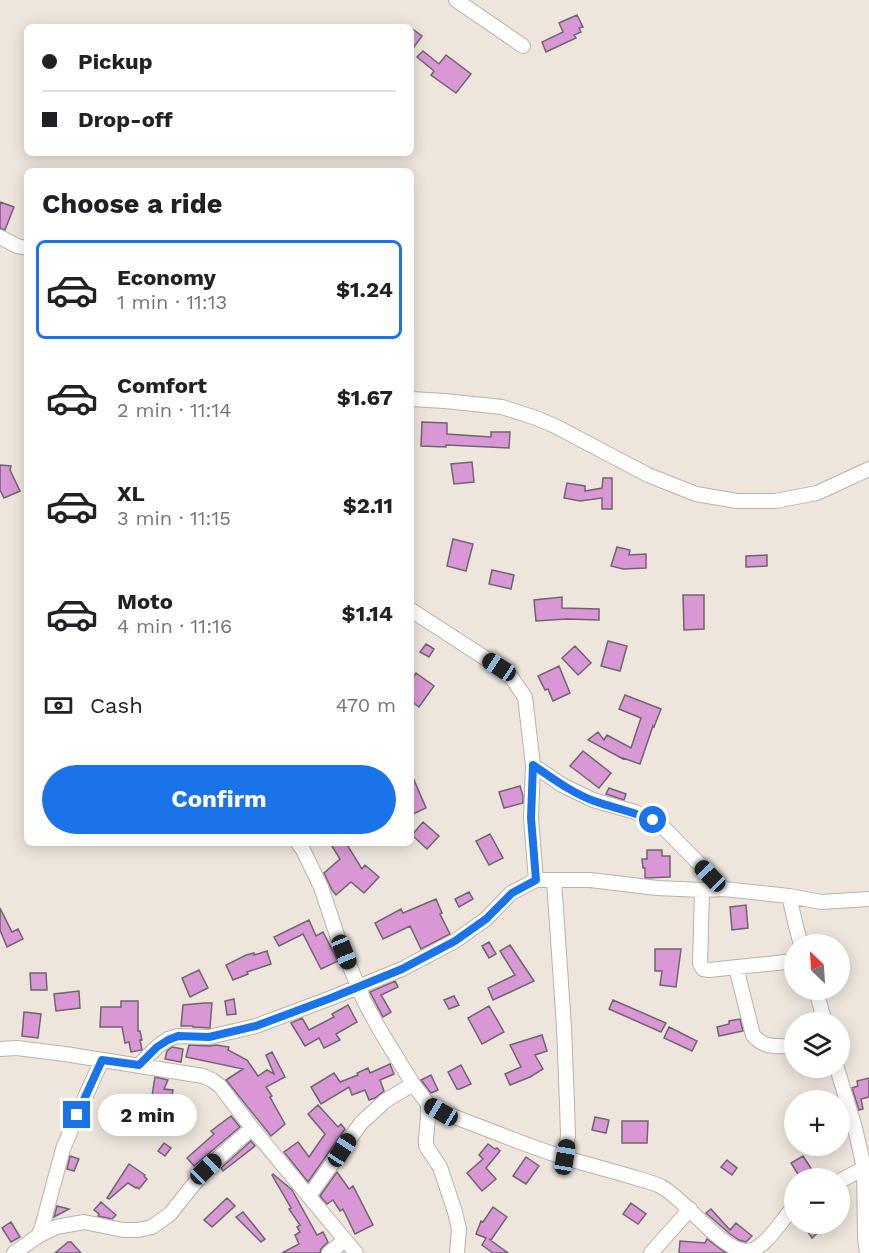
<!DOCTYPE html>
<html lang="en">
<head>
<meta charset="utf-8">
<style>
	:root { --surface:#fff; --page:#f6f6f6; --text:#202124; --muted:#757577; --line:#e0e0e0; --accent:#1a73e8 }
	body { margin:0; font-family:"Work Sans",sans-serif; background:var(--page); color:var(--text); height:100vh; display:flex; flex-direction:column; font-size:22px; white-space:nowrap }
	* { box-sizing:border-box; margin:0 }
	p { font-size:20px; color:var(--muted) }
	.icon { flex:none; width:33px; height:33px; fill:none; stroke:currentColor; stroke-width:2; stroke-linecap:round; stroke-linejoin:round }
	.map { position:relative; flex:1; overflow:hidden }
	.panel { position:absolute; left:24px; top:168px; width:390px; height:678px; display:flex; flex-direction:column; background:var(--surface); border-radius:9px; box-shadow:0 3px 15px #0003 }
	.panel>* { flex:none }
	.guide { position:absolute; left:24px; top:24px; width:390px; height:132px; border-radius:9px; box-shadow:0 3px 15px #0003; display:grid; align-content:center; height:132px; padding:0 18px; background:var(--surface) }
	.needle { width:39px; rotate:335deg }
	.controls { position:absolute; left:784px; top:934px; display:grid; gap:12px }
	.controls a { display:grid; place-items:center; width:66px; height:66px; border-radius:50%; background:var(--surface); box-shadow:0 3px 15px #0003; font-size:30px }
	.end { position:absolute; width:27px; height:27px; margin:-14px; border:8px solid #1a73e8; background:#fff; box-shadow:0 0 0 3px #fff }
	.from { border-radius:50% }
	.bubble { position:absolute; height:42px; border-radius:21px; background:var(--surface); box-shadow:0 3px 15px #0003; font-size:20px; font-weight:700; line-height:42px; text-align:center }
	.car { position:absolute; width:18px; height:36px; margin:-18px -9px; border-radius:8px; box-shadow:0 0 4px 2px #0007; background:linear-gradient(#222 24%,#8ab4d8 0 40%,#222 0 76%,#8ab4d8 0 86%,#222 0) }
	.guide b { display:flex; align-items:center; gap:21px; height:57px; font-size:22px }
	.guide b+b { border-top:2px solid var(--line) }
	.guide i { width:15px; height:15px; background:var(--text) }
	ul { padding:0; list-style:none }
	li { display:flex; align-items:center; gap:18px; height:99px; margin:0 12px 9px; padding:0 6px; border:3px solid transparent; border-radius:9px }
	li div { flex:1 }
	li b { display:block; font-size:22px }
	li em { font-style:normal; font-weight:700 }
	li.current { border-color:var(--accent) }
	li>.icon { width:54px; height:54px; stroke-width:1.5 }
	h2 { padding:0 18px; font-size:27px; line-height:72px }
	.pay { display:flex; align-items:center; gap:15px; height:66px; padding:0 18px; font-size:22px }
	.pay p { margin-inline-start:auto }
	.button { display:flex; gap:12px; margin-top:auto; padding:12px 18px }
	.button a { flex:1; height:69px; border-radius:36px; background:var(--accent); color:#fff; font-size:24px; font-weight:700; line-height:69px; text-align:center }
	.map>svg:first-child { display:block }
	.building { fill:#d997d5; stroke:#6e666e; stroke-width:1.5 }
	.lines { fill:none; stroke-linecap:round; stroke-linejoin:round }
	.street-casing { stroke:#bab1a9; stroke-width:16 }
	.street { stroke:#fff; stroke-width:14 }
	.route { stroke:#1a73e8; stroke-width:8 }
</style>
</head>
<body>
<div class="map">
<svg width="869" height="1253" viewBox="0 0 869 1253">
	<rect width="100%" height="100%" fill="#eee6dd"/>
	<path class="building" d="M577,15L583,27L579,28L581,32L574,35L576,38L546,52L542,42L563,32L559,23Z
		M411,28L422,36L411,51Z
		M423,51L439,64L446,55L471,74L456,93L431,75L434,71L417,57Z
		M0,202L14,207L5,230L0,228Z
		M422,422L447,423V434L491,437V432H510L509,448L446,445V447L421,446Z
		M472,462L474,482L454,484L451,464Z
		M0,465L11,466L10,470L20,491L4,498L0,490Z
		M603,478H612V509H602V498L580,501L564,498L567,483L585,486V491L602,488Z
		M453,539L473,544L466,571L447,566Z
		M617,547L630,550L629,555L646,554V568L623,569L611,566Z
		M767,555V566L746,567V556Z
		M492,570L514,575L511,589L489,584Z
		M683,595H704V629L684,630Z
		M562,597V608L599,609V620L567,619L536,621L534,600Z
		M608,641L627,646L620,671L601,666Z
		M426,644L434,649L429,657L420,652Z
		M575,646L591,663L578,675L562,658Z
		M559,666L570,693L553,701L548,689L545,690L538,676Z
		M416,673L434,686L419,707L411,701V680Z
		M625,695L661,709L654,727L653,726L640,764L623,758V759L588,740L598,732L604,740L607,735L631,748L641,718L619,709Z
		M583,751L611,773L599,788L570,766Z
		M411,773L426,808L411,815Z
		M520,786L523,796V803L504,808L499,792Z
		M609,788L626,794L624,800L606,794Z
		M423,822L439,836L427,849L412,835Z
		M490,834L503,858L489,865L476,841Z
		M330,843H346L362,869L365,865L379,877L364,893L351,882L336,895L332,890L324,873L340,859Z
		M647,850H662V856H670V877L645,878V868H643L642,859H647Z
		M469,892L473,899L459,907L455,899Z
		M436,899L442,913L440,914L450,934L421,949L410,926L383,939L375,923L401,909L403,913Z
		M746,905L748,928L732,930L730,907Z
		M0,908L12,932L18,929L23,939L7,947L0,930Z
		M309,920L316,936L323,932L338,961L321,969L303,934L279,946L274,937Z
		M489,942L496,954L489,958L482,946Z
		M510,945L534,981L493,1000L488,988L515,975L500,951Z
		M655,949H681L676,987L660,985L662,971H655Z
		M267,951L271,964L247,972L248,974L233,980L226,965L246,955L254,953V955Z
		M199,970L208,988L190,997L182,978Z
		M30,973H46L47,990H31Z
		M395,981L398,987L381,995L391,1012L383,1017L370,992Z
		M79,991L80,1008L56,1011L54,994Z
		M454,996L459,1005L449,1009L444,1000Z
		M234,999L236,1014L227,1015L225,1001Z
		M613,1000L666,1023L661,1032L609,1009Z
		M121,1001H138V1031H140L142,1040H140L142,1050L131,1052L129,1042L125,1043L122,1027H100L101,1007H121Z
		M204,1003H212L210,1028L193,1027V1026H181L183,1005Z
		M348,1005L357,1022L336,1034L340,1040L324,1048L319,1038L305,1046L291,1023L302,1018L309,1030L334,1017L332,1014Z
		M489,1006L504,1032L482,1044L468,1018Z
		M24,1012L41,1014L38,1038L22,1036Z
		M740,1019L743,1031L719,1036L717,1027L729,1024V1021Z
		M669,1027L697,1041L692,1051L664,1038Z
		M542,1035L547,1051L535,1055L543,1069L530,1077L510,1085L505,1074L521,1067L510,1045Z
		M189,1045L209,1046L216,1045L229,1047L228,1050L247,1060L258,1076L267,1070L274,1074L266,1055L272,1052L285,1077L266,1087L272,1096L270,1097L285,1124L271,1136L226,1080L243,1069L186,1057Z
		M172,1047L183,1049L181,1062L165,1059L167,1051Z
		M390,1064L394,1074L380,1080L384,1091L375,1098L369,1100L365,1090L352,1095L349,1087L321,1104L311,1087L334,1073L340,1082L358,1075L357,1073L368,1068L370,1073Z
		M461,1065L471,1084L460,1089H457L448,1072Z
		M431,1075L438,1090L431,1093L421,1080Z
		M155,1077L168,1080L164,1089L173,1090L168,1118L149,1115Z
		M869,1078V1097L861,1099L863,1109L859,1110L852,1088L858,1086L857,1081Z
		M318,1105L338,1127L341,1124L345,1129L308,1182L284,1152L298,1142L309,1157L325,1134L308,1114Z
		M231,1116L240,1127L194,1166L187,1158L214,1134L211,1131Z
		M595,1117L609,1120L606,1133L592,1130Z
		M622,1121H648L647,1143H622Z
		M251,1141L255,1146L223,1171L221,1168Z
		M164,1143L171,1148L165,1156L158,1151Z
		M488,1144L495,1149L497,1148L500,1151L486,1168L496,1179L482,1191L467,1173L483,1159L479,1155Z
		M70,1156L79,1159L74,1171L67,1169Z
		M803,1156L818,1179H801L791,1163Z
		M526,1157L539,1166L526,1184L513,1176Z
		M727,1160L737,1168L732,1175L721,1167Z
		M129,1164L145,1175L144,1176L147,1179L139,1189L137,1187L136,1188L128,1183L109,1199L107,1198Z
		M337,1172L349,1189L353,1186L373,1225L355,1234L343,1209L340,1211L333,1200L327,1204L320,1196Z
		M273,1174L292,1190L317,1235L323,1232L328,1242L321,1249L320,1253H282L299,1244L295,1235L300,1232L297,1227L300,1225L289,1209L291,1208L272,1175Z
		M227,1198L235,1206L212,1227L204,1220Z
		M101,1202L116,1215L112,1219L98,1216L99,1214L94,1210Z
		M631,1203L646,1214L638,1224L623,1214Z
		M57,1206L69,1209L54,1217Z
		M493,1207L507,1217L491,1240L489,1239L508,1253H493L482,1245L486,1238L476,1234L481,1221L483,1222Z
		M711,1209L730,1230L736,1223L752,1236L746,1242L739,1240L730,1234L706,1213Z
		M243,1212L265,1239L261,1242L236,1217Z
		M11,1222L20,1237L11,1242L2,1228Z
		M813,1224H827L812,1238L806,1229Z
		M707,1239L726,1253H679L680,1241L705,1243Z
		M68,1242H71L81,1253H55Z"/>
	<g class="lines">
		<g class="street-casing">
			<path id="street" d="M456,0L523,46
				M0,237L17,246L27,248
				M411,399L445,401L502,407L536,418L555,426L648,475L696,494L737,501H775L817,493L869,469
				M411,610L499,667L511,677L525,697L533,765L531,818L536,880
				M533,765L562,785L593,800L635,812L653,820L666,830L724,889
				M298,843L303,850L321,887L337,935L364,1001L381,1032L413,1084L428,1104L441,1112C483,1127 524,1145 566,1158C589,1165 613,1171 636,1178C645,1181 655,1183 662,1187C687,1201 719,1248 745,1251C765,1252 782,1218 795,1206
				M554,880L564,1027L567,1104L568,1135L565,1157
				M702,890L700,964L703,969L709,970L795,961
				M789,896L796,926L801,945
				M736,967L753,1035C764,1049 778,1046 795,1046
				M816,990L825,1023
				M0,1049L17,1048L65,1054L203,1076L212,1080L220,1086L252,1128L356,1253
				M139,1065L157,1047L168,1039L178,1036L209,1037L256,1026L331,998L402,969L455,941L486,919L511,893L536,880H590L657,888L702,890L724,889L789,896L821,902L869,899
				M837,1068L855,1128L864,1168L865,1238L867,1253
				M428,1104V1117L426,1139V1146L440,1167L455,1212L459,1229L457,1253
				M840,1181L864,1168
				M309,1196L361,1123L385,1101L413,1084
				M38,1236L56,1227L84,1222L123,1230H138L152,1227L170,1214L206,1169L252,1128
				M14,1253L38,1236L42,1227L63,1149L77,1115L102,1060
				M329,1253L345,1240
				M651,1253L690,1209"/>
		</g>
		<use href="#street" class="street"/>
	</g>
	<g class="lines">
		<path class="route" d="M77,1115L102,1060L139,1065L157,1047L168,1040L178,1036L209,1037L256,1026L331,998L402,969L455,941L486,919L512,893L536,880L531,818L533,765C552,778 572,793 594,801C614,808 634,812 653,820"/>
	</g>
</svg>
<div class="controls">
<a><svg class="needle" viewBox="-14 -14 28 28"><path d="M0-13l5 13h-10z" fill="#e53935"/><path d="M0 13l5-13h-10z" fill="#757577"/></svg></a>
<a><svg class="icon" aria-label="layers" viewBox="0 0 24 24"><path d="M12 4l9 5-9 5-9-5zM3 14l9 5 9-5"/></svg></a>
<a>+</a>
<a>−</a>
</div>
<i class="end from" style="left:653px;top:820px"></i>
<i class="end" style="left:77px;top:1115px"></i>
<div class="bubble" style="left:98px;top:1094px;width:99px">2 min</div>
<i class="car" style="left:499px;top:667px;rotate:303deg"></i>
<i class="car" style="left:710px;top:876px;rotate:316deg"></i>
<i class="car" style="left:344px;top:952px;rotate:158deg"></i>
<i class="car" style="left:441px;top:1112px;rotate:301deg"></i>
<i class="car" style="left:342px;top:1150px;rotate:33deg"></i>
<i class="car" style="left:565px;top:1157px;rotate:9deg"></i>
<i class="car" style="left:206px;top:1169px;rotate:46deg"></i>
<div class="guide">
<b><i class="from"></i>Pickup</b>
<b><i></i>Drop-off</b>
</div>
<section class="panel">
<h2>Choose a ride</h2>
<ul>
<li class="current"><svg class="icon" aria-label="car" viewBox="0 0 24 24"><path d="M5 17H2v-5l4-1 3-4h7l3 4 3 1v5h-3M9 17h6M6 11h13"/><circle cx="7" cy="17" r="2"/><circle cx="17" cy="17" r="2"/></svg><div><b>Economy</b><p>1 min · 11:13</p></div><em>$1.24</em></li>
<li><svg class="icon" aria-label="car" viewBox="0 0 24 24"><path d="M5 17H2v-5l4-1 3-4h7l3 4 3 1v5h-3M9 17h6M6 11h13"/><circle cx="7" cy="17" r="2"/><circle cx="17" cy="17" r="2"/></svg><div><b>Comfort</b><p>2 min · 11:14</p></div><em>$1.67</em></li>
<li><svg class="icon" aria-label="car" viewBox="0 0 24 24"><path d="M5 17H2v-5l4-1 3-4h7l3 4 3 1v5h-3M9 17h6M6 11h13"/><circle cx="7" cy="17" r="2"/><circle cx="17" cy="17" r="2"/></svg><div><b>XL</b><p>3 min · 11:15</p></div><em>$2.11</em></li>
<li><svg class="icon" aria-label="car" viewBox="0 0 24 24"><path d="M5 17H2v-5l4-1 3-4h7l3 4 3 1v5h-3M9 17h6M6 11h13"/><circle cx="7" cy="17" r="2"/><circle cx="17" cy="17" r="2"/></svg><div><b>Moto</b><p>4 min · 11:16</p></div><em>$1.14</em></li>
</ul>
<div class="pay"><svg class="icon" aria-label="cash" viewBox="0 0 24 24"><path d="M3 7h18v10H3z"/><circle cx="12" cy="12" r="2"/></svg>Cash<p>470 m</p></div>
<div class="button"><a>Confirm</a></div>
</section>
</div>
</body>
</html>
